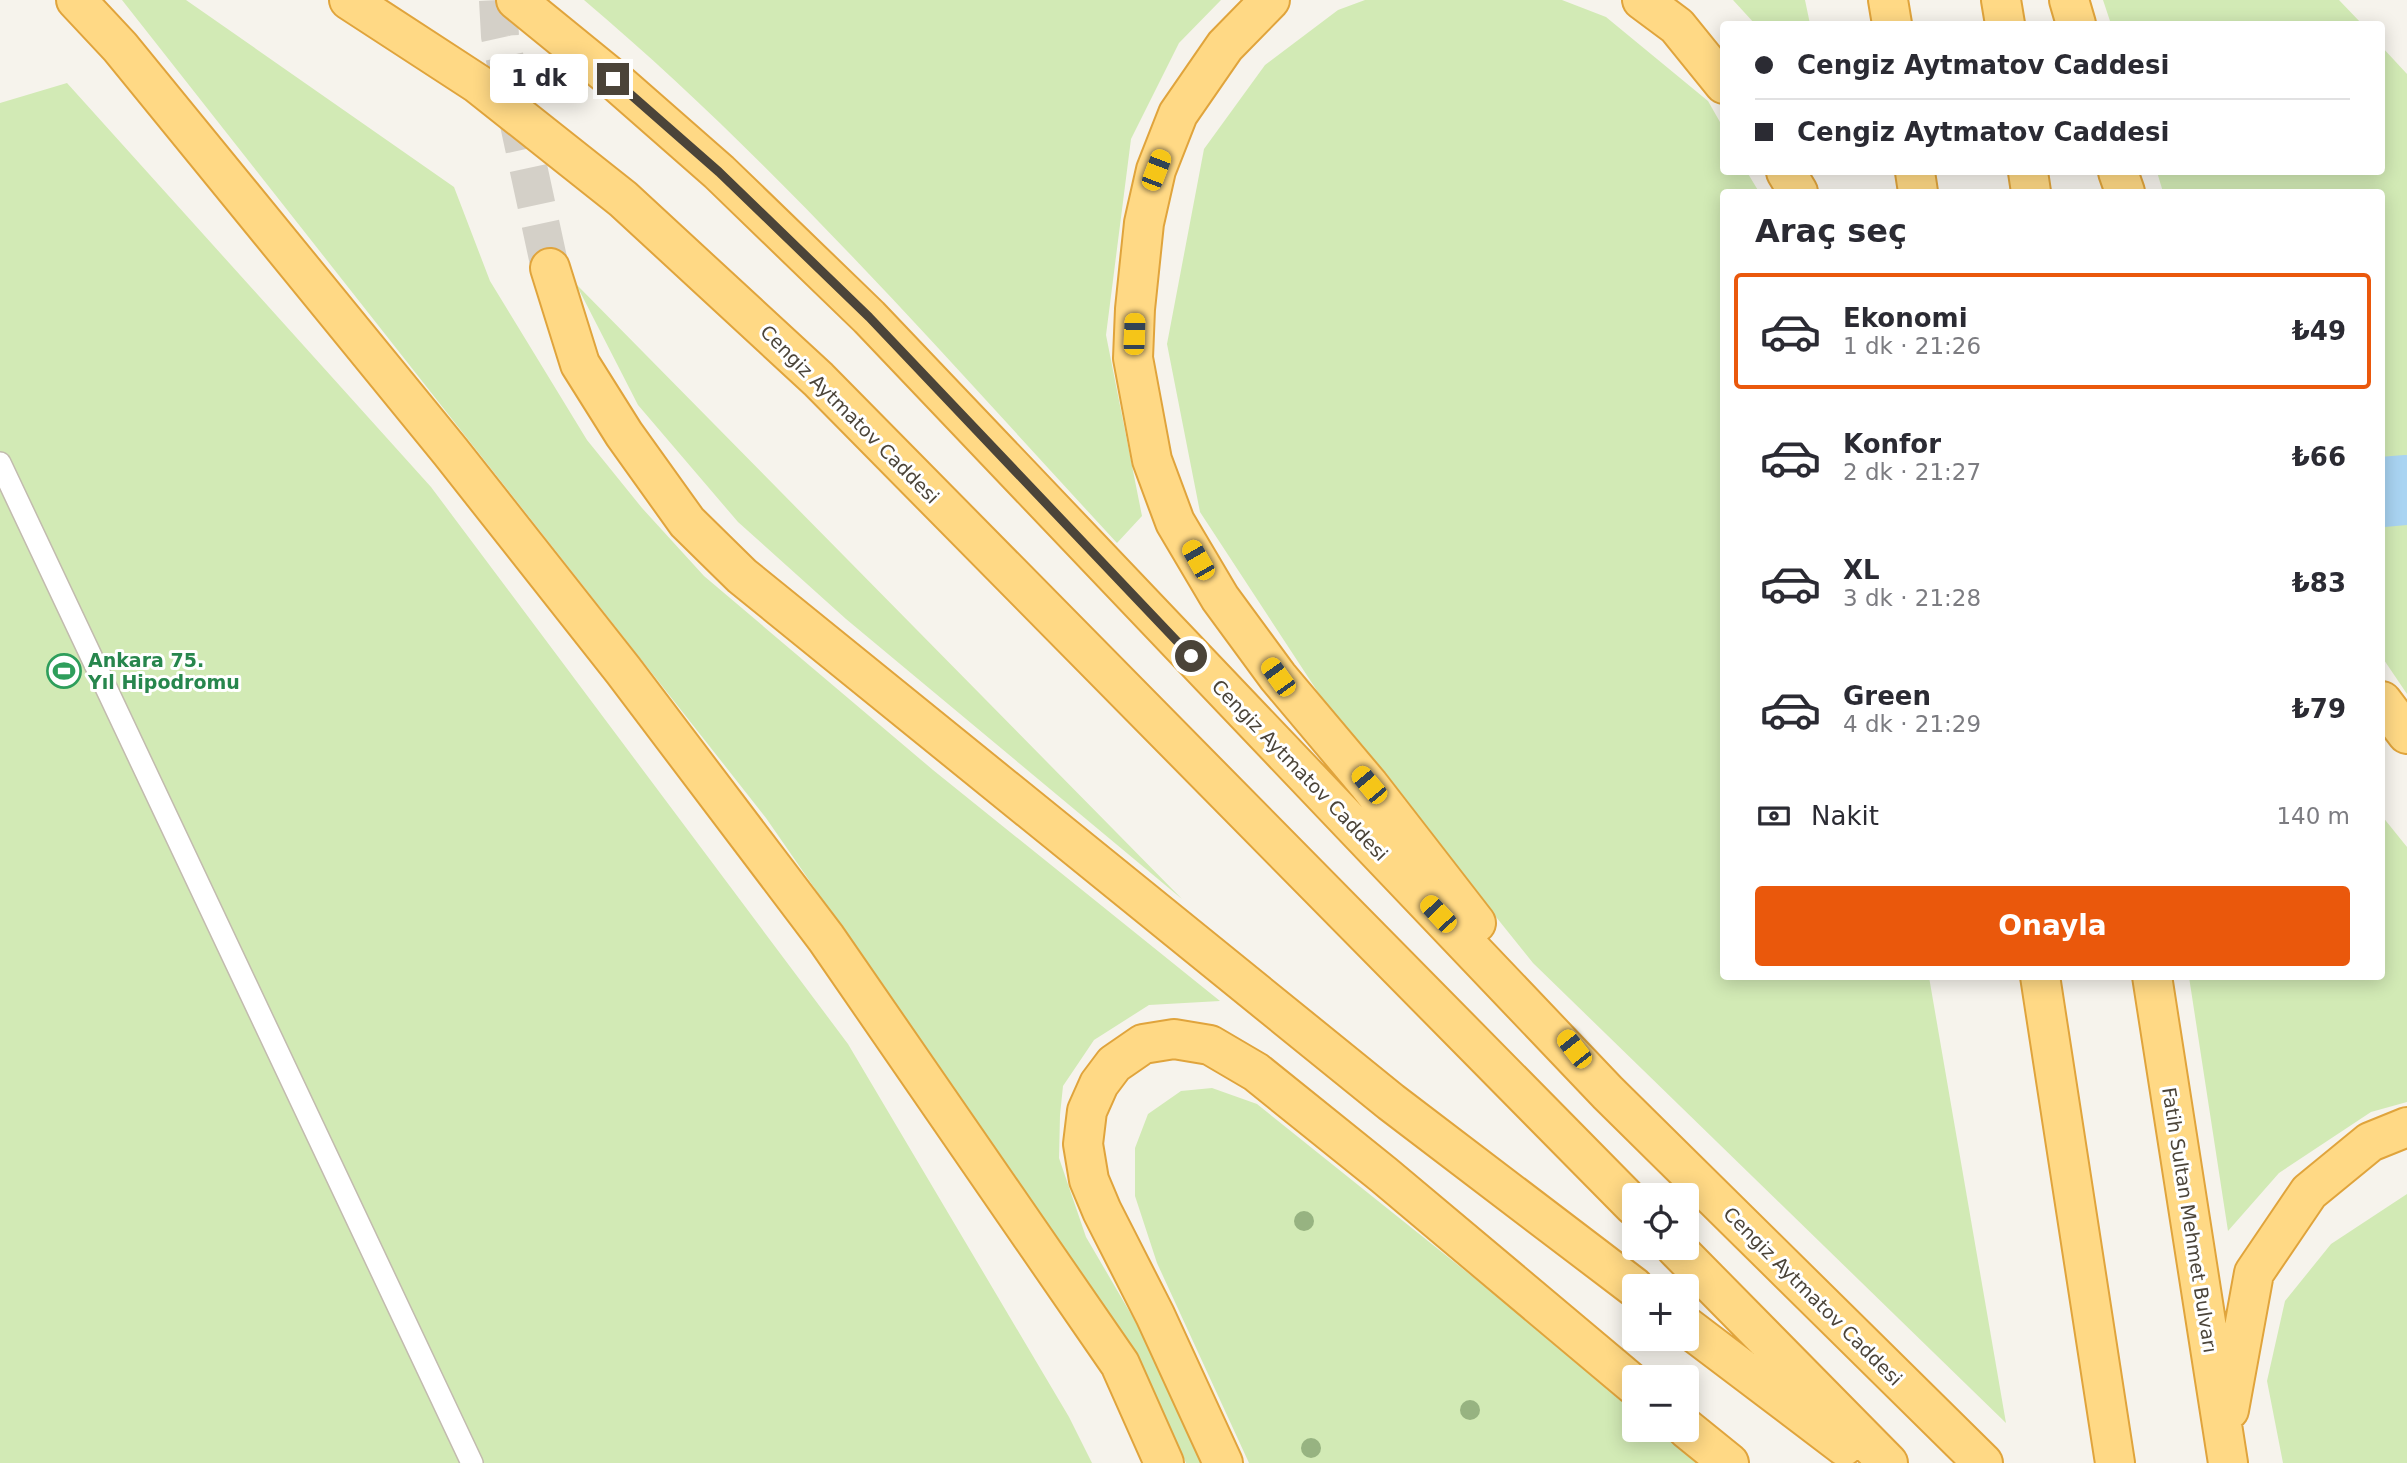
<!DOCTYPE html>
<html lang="tr">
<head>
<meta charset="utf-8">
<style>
	:root { --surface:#fff; --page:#f2f2f3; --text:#2b2b33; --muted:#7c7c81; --line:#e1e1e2; --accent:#ea580c }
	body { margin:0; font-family:"DejaVu Sans",sans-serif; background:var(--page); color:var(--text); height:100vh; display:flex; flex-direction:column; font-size:26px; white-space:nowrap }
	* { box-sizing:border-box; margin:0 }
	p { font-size:23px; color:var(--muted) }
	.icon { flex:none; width:38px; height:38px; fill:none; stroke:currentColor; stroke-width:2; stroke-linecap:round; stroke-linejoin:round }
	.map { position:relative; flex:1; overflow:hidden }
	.side { position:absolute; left:1720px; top:189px; width:665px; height:791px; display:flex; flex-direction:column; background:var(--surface); border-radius:7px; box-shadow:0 4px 18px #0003 }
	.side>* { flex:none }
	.hud { position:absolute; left:1720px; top:21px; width:665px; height:154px; border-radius:7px; box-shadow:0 4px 18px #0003; display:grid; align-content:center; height:154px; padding:0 35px; background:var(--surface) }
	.buttons { position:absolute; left:1622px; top:1183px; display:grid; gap:14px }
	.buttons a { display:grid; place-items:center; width:77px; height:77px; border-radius:7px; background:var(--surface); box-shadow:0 4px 18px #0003; font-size:35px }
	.end { position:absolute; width:32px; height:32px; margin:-16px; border:9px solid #4b4439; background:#fff; box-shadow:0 0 0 4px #fff }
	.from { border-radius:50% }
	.bubble { position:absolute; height:49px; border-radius:7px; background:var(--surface); box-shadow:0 4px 18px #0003; font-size:23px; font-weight:700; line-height:49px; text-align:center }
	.car { position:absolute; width:21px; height:42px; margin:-21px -10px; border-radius:9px; box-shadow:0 0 5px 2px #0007; background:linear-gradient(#f5c518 24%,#345 0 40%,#f5c518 0 76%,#345 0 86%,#f5c518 0) }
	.hud b { display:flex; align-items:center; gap:24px; height:66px; font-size:26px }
	.hud b+b { border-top:2px solid var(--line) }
	.hud i { width:18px; height:18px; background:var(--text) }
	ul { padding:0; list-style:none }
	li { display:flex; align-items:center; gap:21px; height:116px; margin:0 14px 10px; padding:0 21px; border:4px solid transparent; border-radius:7px }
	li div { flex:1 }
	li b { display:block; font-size:26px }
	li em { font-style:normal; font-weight:700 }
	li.selected { border-color:var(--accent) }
	li>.icon { width:63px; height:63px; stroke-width:1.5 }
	h2 { padding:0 35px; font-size:32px; line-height:84px }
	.pay { display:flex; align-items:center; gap:18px; height:77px; padding:0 35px; font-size:26px }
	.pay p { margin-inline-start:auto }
	.cta { display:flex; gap:14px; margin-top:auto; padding:14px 35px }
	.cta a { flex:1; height:80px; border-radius:7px; background:var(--accent); color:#fff; font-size:28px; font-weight:700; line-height:80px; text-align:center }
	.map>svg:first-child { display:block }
	.green { fill:#d2eab5 }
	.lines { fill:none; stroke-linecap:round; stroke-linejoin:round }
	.river { stroke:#a9d4f2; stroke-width:70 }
	.trunk-tunnel { stroke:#d4d0c8; stroke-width:38; stroke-dasharray:38 19; stroke-linecap:butt }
	.service-casing { stroke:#c2bbae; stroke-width:24 }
	.trunk-casing { stroke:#e0a43c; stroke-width:42 }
	.service { stroke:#fff; stroke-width:21 }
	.trunk { stroke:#ffd985; stroke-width:38 }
	.tree { fill:#97b381 }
	.route { stroke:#4b4439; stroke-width:9 }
	.labels { text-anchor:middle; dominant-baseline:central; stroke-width:6; stroke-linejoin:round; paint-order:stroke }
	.street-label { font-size:19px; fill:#4b4439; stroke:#fff }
	.leisure-label { font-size:19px; font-weight:bold; fill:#27864d; stroke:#fff; text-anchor:start }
</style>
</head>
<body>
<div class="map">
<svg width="2407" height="1463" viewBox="0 0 2407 1463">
	<rect width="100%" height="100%" fill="#f6f3ec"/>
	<path class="green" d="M122,0H186L454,187L490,281L587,440L642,508L704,576L933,770L1220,1001L1149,1005L1094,1040L1063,1086L1060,1115L1059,1158L1086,1237L1152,1350L1202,1463H1186L1140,1362L1061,1244L766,818Z
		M584,0H1221L1179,43L1131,139L1106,335L1142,516L1117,543C945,357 778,164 584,0Z
		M1365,0H1562L1606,17L1708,101L1724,129V172H1747L1759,192H1724V976L1929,977L2006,1423L1533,963L1329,709L1200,512L1167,344L1204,149L1265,65L1338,10Z
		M1733,0H1805L1810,24H1755Z
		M2103,0H2339L2362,24H2111Z
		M2382,47L2407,74V694L2382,657V192H2163L2157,172H2382Z
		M67,83L431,487L848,1044L1069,1417L1092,1463H0V103Z
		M576,284L1182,899L846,619L738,522L638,405Z
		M2382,816L2407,847V1102L2371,1112L2279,1173L2228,1231L2189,977L2382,976Z
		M1212,1088L1257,1104L1634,1406V1430H1664L1706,1463H1249L1157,1263L1135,1196V1148L1148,1114L1181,1091Z
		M2407,1194V1463H2283L2267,1381L2285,1301L2331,1244Z"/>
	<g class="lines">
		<path class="river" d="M2382,492L2407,490"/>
		<path class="trunk-tunnel" d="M498,0L500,36L550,268"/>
		<g class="service-casing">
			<path id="service" d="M0,463L472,1463"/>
		</g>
		<g class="trunk-casing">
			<path id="trunk" d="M76,0L120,47L450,451L623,670L826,938L1120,1364L1164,1463
				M349,0L478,84L623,199L818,379L1634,1206
				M516,0L613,79L719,172L869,317L1608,1093L1983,1463
				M1270,0L1225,46L1178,114L1156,170L1144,223L1135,309L1133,358L1152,460L1175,522L1220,598L1278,677L1369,785L1476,923
				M1642,0L1677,26L1724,84
				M1888,0L1892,24
				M2001,0L2005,24
				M2069,0L2076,24
				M1786,172L1798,192
				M1915,172L1918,192
				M2028,172L2031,192
				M2118,172L2125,192
				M550,268L580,364L624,434L687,522L742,576L1391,1102L1634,1287
				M2382,701L2407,734
				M2040,976L2115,1463
				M2152,976L2228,1463
				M1676,1248L1888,1463
				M1687,1327L1844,1446
				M2229,1410L2254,1273L2309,1192L2370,1142L2407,1127
				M1687,1429L1729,1463
				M1223,1463L1155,1315L1102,1211L1089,1180L1083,1144L1087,1111L1099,1084L1114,1064L1143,1044L1174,1039L1210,1045L1256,1072L1384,1175L1634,1385"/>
		</g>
		<use href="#service" class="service"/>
		<use href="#trunk" class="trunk"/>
	</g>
	<g class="tree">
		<circle cx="1304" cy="1221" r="10"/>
		<circle cx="1470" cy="1410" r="10"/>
		<circle cx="1311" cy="1448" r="10"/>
	</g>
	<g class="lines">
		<path class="route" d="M613,79L719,172L869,317L1191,656"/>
	</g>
	<defs>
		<g id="stadium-ring" transform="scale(1.75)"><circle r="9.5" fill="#fff" stroke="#2e9e5b" stroke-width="1.5"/><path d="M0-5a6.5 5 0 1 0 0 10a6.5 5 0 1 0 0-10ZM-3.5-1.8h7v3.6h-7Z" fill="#2e9e5b"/></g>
	</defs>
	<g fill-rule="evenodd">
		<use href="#stadium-ring" x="64" y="671"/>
	</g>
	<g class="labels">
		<g class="street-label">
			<text transform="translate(850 414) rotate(45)">Cengiz Aytmatov Caddesi</text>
			<text transform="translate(1300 770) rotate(46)">Cengiz Aytmatov Caddesi</text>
			<text transform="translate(2190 1220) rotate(81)">Fatih Sultan Mehmet Bulvarı</text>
			<text transform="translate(1813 1296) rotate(45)">Cengiz Aytmatov Caddesi</text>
		</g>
		<g class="leisure-label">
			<text x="88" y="660">Ankara 75.<tspan x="88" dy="22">Yıl Hipodromu</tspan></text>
		</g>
	</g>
</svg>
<div class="buttons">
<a><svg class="icon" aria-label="locate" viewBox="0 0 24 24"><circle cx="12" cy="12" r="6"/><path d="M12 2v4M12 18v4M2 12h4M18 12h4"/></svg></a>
<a>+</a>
<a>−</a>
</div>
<i class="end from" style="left:1191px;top:656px"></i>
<i class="end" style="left:613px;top:79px"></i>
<div class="bubble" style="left:490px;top:54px;width:98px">1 dk</div>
<i class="car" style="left:1156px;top:170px;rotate:21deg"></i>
<i class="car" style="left:1134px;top:334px;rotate:2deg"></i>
<i class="car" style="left:1198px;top:560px;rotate:330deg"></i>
<i class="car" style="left:1278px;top:677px;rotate:324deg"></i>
<i class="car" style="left:1369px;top:785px;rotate:320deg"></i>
<i class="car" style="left:1438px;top:914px;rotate:317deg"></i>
<i class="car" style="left:1574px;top:1049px;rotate:322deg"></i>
<div class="hud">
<b><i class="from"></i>Cengiz Aytmatov Caddesi</b>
<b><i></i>Cengiz Aytmatov Caddesi</b>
</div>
<section class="side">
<h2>Araç seç</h2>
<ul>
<li class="selected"><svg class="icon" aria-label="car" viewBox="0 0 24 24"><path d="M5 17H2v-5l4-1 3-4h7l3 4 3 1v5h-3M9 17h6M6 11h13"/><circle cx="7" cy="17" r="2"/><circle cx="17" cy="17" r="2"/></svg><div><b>Ekonomi</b><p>1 dk · 21:26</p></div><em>₺49</em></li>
<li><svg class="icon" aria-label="car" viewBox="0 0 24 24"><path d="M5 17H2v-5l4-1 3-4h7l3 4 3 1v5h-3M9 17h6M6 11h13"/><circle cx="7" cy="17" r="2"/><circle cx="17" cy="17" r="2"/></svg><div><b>Konfor</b><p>2 dk · 21:27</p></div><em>₺66</em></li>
<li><svg class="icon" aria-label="car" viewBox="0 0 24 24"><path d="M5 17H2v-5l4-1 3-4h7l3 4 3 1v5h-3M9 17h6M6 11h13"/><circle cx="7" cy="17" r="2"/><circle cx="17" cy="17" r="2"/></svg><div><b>XL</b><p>3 dk · 21:28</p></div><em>₺83</em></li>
<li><svg class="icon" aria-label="car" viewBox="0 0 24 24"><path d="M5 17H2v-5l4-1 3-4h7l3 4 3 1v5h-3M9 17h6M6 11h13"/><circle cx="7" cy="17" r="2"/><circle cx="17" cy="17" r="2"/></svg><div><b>Green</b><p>4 dk · 21:29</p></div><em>₺79</em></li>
</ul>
<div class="pay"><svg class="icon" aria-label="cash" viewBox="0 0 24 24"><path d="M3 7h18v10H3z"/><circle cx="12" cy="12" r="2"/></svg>Nakit<p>140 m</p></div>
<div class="cta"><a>Onayla</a></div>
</section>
</div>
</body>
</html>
